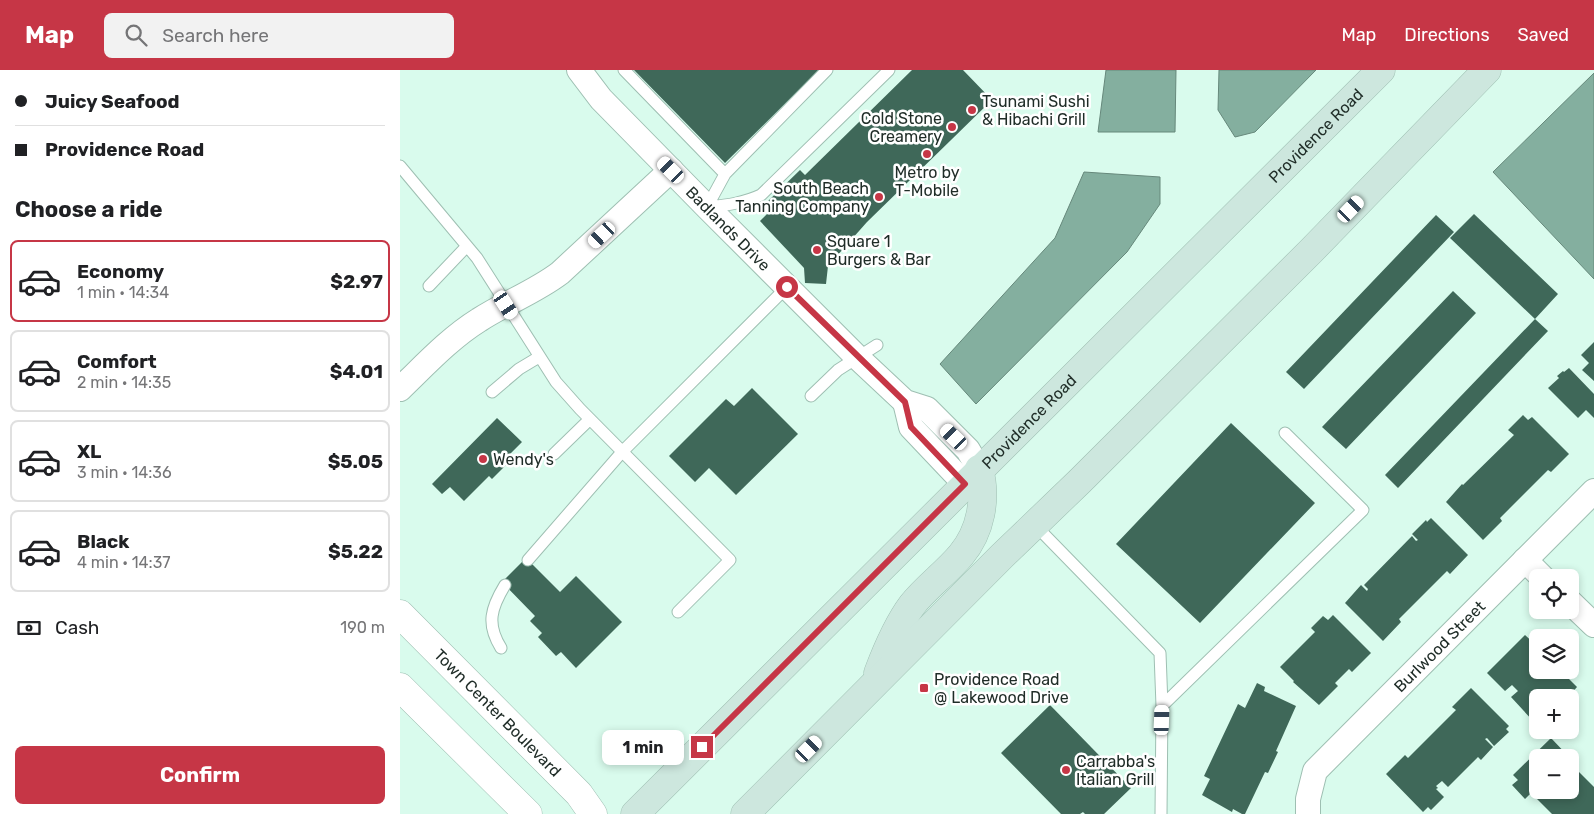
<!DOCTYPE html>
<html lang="en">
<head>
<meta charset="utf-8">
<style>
	:root { --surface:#fff; --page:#f2f2f2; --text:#202124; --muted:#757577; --line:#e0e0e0; --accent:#c63646 }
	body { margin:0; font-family:Rubik,sans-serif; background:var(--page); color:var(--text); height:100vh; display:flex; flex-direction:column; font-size:19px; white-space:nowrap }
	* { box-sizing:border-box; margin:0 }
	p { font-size:16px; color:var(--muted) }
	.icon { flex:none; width:28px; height:28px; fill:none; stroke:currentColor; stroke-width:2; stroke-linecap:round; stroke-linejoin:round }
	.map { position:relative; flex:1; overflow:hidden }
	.details { display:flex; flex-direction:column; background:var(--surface); width:400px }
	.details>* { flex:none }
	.hud { display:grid; align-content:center; height:110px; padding:0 15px; background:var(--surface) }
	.fabs { position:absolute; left:1129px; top:499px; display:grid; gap:10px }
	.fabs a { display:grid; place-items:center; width:50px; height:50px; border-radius:8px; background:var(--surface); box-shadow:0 2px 8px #0003; font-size:25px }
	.end { position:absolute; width:22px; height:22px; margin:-11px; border:6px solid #c63646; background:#fff; box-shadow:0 0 0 2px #fff }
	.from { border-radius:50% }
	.bubble { position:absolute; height:35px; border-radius:8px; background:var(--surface); box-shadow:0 2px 8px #0003; font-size:16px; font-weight:700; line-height:35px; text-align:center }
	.car { position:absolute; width:15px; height:30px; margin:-15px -8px; border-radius:6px; box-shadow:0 0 4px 1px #0007; background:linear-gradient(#fff 24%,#345 0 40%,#fff 0 76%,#345 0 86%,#fff 0) }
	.hud b { display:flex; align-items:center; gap:18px; height:48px; font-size:19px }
	.hud b+b { border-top:1px solid var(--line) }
	.hud i { width:12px; height:12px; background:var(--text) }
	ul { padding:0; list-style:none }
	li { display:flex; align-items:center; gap:15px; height:82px; margin:0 10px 8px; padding:0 5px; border:2px solid var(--line); border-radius:8px }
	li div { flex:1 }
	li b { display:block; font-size:19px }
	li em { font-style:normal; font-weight:700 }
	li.on { border-color:var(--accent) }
	li>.icon { width:45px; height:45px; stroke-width:1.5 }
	h2 { padding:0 15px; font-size:22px; line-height:60px }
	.pay { display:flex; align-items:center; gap:12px; height:55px; padding:0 15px; font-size:19px }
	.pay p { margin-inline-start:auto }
	.primary-button { display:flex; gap:10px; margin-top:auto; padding:10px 15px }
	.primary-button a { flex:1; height:58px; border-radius:8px; background:var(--accent); color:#fff; font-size:20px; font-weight:700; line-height:58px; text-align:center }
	header { display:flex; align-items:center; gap:30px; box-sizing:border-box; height:70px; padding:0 25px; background:var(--accent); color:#fff }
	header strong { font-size:24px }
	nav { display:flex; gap:28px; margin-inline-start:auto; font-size:18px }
	.search { width:350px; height:45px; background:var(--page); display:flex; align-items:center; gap:12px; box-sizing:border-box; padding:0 18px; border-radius:8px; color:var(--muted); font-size:19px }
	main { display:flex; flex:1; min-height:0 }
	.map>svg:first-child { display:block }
	.water { fill:#84af9f; stroke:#66887b }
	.building { fill:#3f6859 }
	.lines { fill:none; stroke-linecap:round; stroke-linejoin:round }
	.service-casing { stroke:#9ebfb2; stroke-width:13 }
	.minor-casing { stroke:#9ebfb2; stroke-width:26 }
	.tertiary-casing { stroke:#9ebfb2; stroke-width:29 }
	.secondary-casing { stroke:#9ebfb2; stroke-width:29 }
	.service { stroke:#fff; stroke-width:11 }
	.minor { stroke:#fff; stroke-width:24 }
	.tertiary { stroke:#fff; stroke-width:28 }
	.secondary { stroke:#cde7de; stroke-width:28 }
	.route { stroke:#c63646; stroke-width:6 }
	.poi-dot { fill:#c63646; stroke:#fff; stroke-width:2 }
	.labels { text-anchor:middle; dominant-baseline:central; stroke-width:5; stroke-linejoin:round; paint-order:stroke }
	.poi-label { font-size:16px; fill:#1f2c27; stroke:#fff; text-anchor:start }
	.street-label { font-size:16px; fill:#1f2c27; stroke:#fff }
</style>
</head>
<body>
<header>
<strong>Map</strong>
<div class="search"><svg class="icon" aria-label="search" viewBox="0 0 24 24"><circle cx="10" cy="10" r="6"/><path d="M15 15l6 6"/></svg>Search here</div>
<nav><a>Map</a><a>Directions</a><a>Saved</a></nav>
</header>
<main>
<section class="details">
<div class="hud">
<b><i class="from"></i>Juicy Seafood</b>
<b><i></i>Providence Road</b>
</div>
<h2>Choose a ride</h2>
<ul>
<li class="on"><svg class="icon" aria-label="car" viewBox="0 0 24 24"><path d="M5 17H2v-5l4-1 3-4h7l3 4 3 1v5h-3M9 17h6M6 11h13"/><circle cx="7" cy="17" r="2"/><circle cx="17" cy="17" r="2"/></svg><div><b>Economy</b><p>1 min · 14:34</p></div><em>$2.97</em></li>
<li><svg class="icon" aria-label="car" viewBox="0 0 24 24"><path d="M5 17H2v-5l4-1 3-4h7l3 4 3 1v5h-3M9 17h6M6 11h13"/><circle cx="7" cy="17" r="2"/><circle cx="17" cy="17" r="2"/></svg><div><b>Comfort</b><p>2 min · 14:35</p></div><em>$4.01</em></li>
<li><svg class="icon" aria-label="car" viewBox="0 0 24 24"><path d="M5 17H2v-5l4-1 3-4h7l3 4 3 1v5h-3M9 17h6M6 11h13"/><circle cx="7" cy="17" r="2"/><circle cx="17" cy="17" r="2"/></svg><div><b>XL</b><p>3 min · 14:36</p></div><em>$5.05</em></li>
<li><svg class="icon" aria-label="car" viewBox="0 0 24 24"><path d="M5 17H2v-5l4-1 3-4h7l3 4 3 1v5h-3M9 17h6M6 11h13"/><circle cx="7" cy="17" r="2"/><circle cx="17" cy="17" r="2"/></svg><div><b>Black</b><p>4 min · 14:37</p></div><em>$5.22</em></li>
</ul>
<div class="pay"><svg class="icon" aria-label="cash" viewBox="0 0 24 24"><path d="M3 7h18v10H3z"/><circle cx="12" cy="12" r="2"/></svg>Cash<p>190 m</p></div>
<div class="primary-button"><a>Confirm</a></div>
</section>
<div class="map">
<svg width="1194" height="744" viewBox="0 0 1194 744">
	<rect width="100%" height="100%" fill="#d9fbed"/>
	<path class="water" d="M706,0H776L775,62H698Z
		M819,0H916L855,62L835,67L818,40Z
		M1194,3V209L1093,102Z
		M684,102L760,107V134L727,182L576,334L540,294L655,168Z"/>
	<path class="building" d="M234,0H419L325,93Z
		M512,0H563L592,30L467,152L428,196L426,214L405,213L404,198L360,151L371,140L365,134L400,100L405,105Z
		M1074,144L1158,224L1135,249L1050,168Z
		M1036,145L1054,162L904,319L886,302Z
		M1053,221L1076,243L946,379L922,357Z
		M1135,249L1148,261L998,418L985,405Z
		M1194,272V311L1182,300L1189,293L1181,285Z
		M1169,298L1194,324V348L1186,340L1178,348L1148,318L1159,308L1157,306L1163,301L1164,302Z
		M352,318L398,364L336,425L309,398L295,412L269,386L326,329L334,336Z
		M1123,345L1128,350L1132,347L1169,384L1151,402L1148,400L1100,448L1102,451L1083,470L1046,432L1062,414L1063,415L1114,365L1108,360Z
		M97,348L122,372L107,387L110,391L92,409L89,406L64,431L50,417L42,424L32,414Z
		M831,353L915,433L800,553L716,474Z
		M1031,448L1068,485L1050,504L1047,501L999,549L1001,552L983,571L945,533L961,515L967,521L968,519L964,515L1012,466L1016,471L1018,470L1012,464L1026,450L1027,452Z
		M126,488L160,522L176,506L222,552L176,598L161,582L156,586L138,567L142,563L130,551L135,546L102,512Z
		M933,545L971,583L952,602L949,599L935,613L938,616L919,635L893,612L894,611L880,597L915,562L911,558L923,546L928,550Z
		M1125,565L1138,577V600H1160L1177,617L1169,626L1170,628H1138V653L1135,651L1134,652L1111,627L1118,621L1112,615L1105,621L1087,603Z
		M857,613L865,617L864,621L896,636L876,681L878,682L868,703L865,702L845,744H842L833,739L832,742L802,725L810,709L804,706L838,634L845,638Z
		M1071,618L1109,656L1106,659L1109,662L1094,676L1087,668L1085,669L1093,677L1081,690L1078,687L1048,717L1042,711L1036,716L1038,718L1036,719L1044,727L1031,740L1028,737L1023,742L986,704L1005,685L1008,688L1056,640L1052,637Z
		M650,635L731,718L704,744H685L683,742L680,744H661L601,683Z
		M1151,668L1170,688H1138V720H1170V693L1194,717V744H1152L1131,723L1125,729L1112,715L1118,710L1113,705Z"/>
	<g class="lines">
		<g class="service-casing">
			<path id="service" d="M224,0L325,104L307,137
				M0,96L77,188L156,312L180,339L330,490L278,542
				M325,104L427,0
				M309,137C327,135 344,133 361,125L489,0
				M29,216L67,176
				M92,322L119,299L139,287
				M411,326L438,300L477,275
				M154,384L190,349
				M635,455L760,583L762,636L761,744
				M128,490L222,382L387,217
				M101,578C86,554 91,538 105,515
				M762,636L963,440L885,363"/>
		</g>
		<g class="minor-casing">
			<g id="minor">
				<path id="s1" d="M179,0L201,29L307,137L458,288L505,332L527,339L568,380L579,399"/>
				<path d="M0,319C25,295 50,268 79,250C105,233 135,222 160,203L271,100"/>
				<path d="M505,332L511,357L565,414"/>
				<path d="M1125,490L1143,508"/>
				<path d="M1170,532L1194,555"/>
				<path id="s2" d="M908,744V729L915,701L1194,421"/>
			</g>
		</g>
		<g class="tertiary-casing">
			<g id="tertiary">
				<path id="s3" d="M0,544L179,724L193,744"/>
				<path d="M0,617L128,744"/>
			</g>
		</g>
		<g class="secondary-casing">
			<g id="secondary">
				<path d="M478,603C487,579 497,555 512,535C526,517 546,503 561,485C581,461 587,428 579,399"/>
				<path id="s4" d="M235,744L981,0"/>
				<path d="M345,744L602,486L680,411L911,181L1087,0"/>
			</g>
		</g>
		<use href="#service" class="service"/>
		<use href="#minor" class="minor"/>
		<use href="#tertiary" class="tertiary"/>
		<use href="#secondary" class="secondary"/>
	</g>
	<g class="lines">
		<path class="route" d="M302,677L565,414L511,357L505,332L387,217"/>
	</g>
	<g class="poi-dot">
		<circle cx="572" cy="40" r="5"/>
		<circle cx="552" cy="57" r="5"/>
		<circle cx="527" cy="84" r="5"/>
		<circle cx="479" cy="127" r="5"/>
		<circle cx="417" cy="180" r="5"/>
		<circle cx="83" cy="389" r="5"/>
		<rect x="519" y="613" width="10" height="10" rx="2.5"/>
		<circle cx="666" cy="700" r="5"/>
	</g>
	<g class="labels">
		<g class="poi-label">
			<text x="582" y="31">Tsunami Sushi<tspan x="582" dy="18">&amp; Hibachi Grill</tspan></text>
			<text x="542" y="48" text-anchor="end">Cold Stone<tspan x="542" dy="18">Creamery</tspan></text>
			<text x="527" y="102" text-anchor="middle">Metro by<tspan x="527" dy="18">T-Mobile</tspan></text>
			<text x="469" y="118" text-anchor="end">South Beach<tspan x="469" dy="18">Tanning Company</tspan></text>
			<text x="427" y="171">Square 1<tspan x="427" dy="18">Burgers &amp; Bar</tspan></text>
			<text x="93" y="389">Wendy's</text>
			<text x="534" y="609">Providence Road<tspan x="534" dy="18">@ Lakewood Drive</tspan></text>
			<text x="676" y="691">Carrabba's<tspan x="676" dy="18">Italian Grill</tspan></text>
		</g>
		<g class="street-label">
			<text stroke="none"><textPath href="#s4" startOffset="961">Providence Road</textPath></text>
			<text stroke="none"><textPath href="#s1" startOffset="218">Badlands Drive</textPath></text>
			<text stroke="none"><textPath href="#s4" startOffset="556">Providence Road</textPath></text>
			<text stroke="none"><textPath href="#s2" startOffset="220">Burlwood Street</textPath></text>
			<text stroke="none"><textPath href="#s3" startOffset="139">Town Center Boulevard</textPath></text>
		</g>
	</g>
</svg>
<div class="fabs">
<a><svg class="icon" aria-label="locate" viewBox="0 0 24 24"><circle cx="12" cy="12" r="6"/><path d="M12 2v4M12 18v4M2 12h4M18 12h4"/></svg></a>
<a><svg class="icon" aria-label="layers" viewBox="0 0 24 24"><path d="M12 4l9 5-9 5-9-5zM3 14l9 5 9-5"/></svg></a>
<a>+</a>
<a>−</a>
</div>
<i class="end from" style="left:387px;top:217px"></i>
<i class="end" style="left:302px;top:677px"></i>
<div class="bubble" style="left:202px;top:660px;width:82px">1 min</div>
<i class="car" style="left:271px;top:100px;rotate:315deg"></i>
<i class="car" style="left:951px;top:139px;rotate:44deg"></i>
<i class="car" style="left:202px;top:165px;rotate:227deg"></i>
<i class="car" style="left:106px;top:235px;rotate:147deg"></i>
<i class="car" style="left:554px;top:367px;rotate:314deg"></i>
<i class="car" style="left:762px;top:650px;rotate:2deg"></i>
<i class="car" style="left:409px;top:679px;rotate:45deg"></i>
</div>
</main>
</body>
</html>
